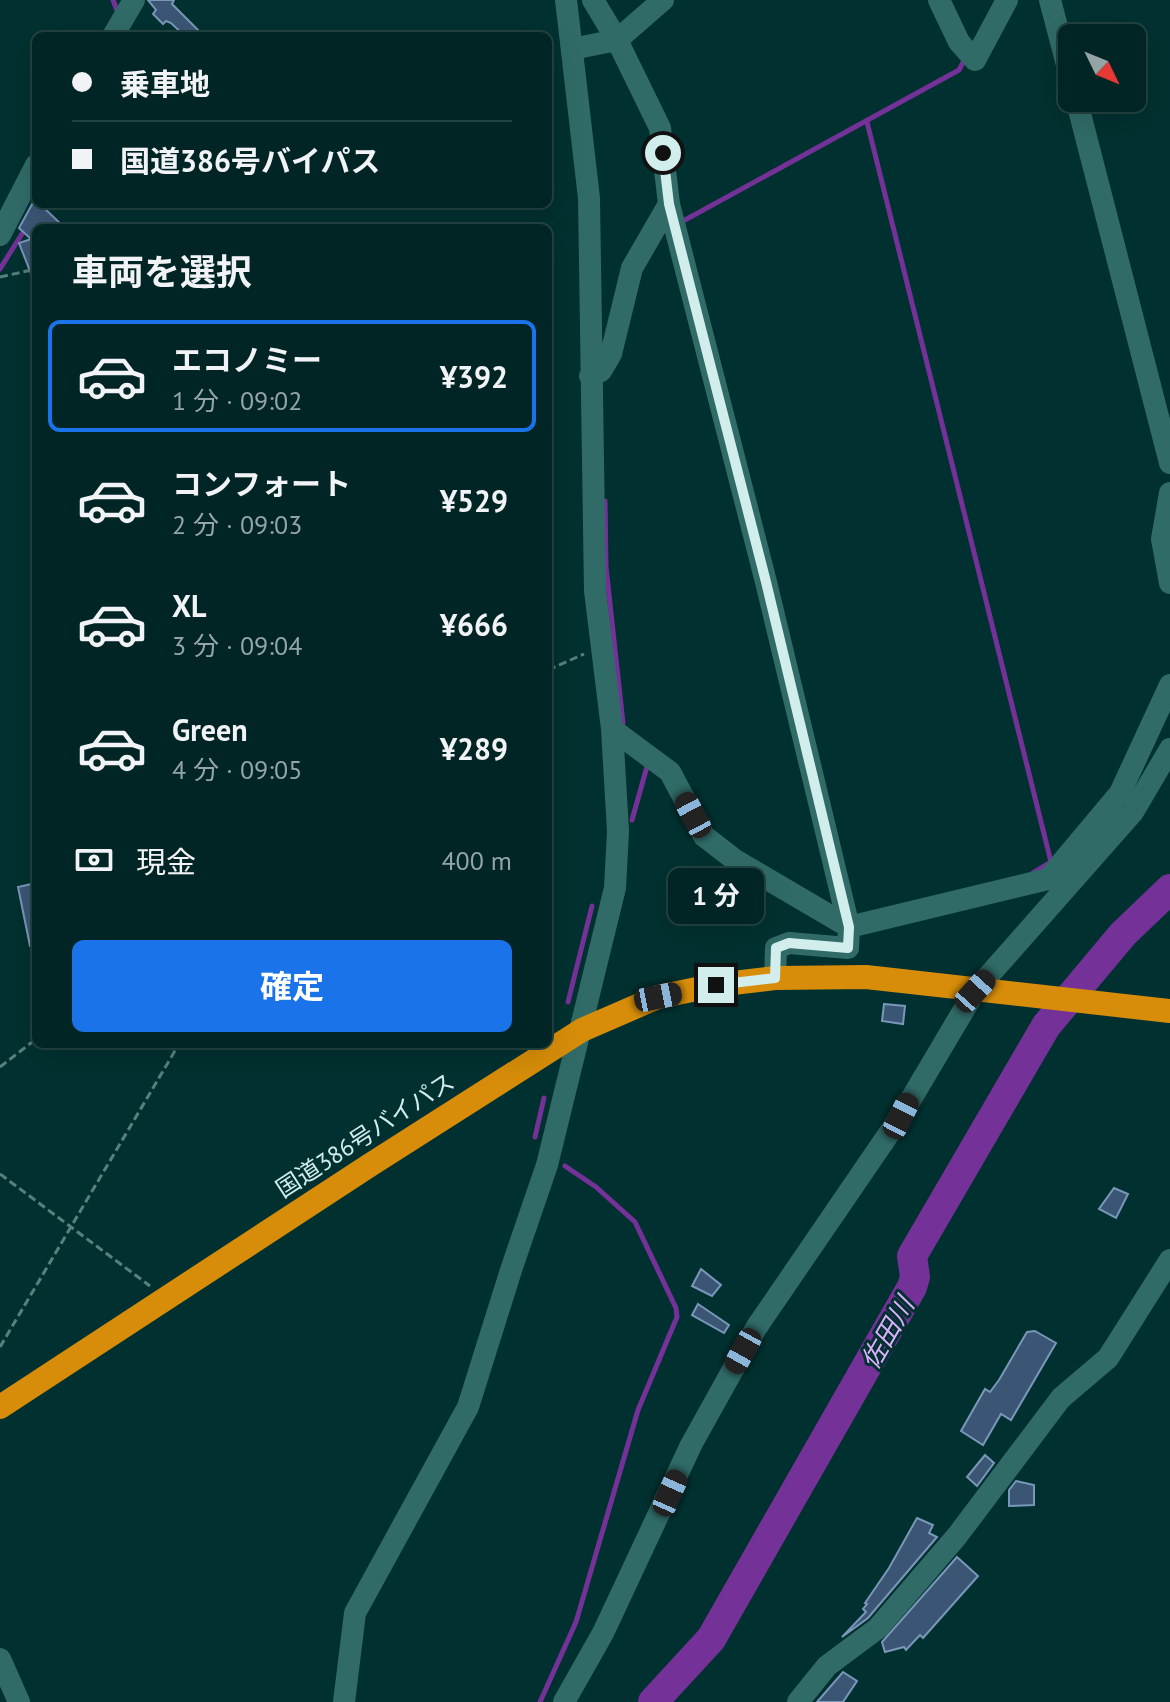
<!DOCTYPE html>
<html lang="ja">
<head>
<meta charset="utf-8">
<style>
	:root { --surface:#002524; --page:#0e3131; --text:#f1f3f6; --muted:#95a5a6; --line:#224241; --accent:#1a73e8 }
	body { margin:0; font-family:"PT Sans","Noto Sans JP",sans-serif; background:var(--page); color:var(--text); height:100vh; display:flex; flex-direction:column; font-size:30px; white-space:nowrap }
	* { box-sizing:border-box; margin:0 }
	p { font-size:26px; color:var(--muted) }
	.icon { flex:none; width:44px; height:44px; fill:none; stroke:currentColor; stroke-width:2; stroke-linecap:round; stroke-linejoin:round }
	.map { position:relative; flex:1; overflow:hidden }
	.drawer { position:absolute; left:32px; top:224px; width:520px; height:824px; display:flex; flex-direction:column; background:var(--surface); border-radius:12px; box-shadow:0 8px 32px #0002,0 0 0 2px var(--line) }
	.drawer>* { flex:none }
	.guide { position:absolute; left:32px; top:32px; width:520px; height:176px; border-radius:12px; box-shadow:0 8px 32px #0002,0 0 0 2px var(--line); display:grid; align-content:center; height:176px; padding:0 40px; background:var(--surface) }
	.needle { width:52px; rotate:133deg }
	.fabs { position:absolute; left:1058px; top:24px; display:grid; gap:16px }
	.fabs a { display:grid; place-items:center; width:88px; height:88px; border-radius:12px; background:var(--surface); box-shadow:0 8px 32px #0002,0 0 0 2px var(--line); font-size:40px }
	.end { position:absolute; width:36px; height:36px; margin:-18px; border:10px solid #d1eeed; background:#111; box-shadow:0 0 0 4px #111 }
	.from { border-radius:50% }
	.bubble { position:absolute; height:56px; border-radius:12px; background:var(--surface); box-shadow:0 8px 32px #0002,0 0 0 2px var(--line); font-size:26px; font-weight:700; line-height:56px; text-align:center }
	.car { position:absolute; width:24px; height:48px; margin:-24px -12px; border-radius:10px; box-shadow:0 0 6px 2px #0007; background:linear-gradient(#222 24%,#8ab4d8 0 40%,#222 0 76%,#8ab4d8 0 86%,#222 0) }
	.guide b { display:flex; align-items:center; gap:28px; height:76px; font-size:30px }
	.guide b+b { border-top:2px solid var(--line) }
	.guide i { width:20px; height:20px; background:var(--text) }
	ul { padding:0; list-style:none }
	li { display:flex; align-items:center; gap:24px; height:112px; margin:0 16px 12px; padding:0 24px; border:4px solid transparent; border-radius:12px }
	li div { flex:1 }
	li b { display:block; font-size:30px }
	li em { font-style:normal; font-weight:700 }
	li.on { border-color:var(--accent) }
	li>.icon { width:72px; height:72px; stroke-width:1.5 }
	h2 { padding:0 40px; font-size:36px; line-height:96px }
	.pay { display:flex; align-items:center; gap:20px; height:88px; padding:0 40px; font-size:30px }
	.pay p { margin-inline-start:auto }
	.cta { display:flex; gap:16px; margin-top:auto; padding:16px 40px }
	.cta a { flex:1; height:92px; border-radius:12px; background:var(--accent); color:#fff; font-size:32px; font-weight:700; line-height:92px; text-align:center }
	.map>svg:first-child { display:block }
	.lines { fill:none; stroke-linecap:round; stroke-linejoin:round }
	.stream { stroke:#743197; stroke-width:5 }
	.river { stroke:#743197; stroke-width:30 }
	.building { fill:#3b5675; stroke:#7997b8; stroke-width:2 }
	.path { stroke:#57807f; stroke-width:3; stroke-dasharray:8 4; stroke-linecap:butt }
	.minor { stroke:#306b68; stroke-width:22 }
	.highway { stroke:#d78d09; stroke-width:24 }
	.route { stroke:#d1eeed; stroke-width:10 }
	.labels { text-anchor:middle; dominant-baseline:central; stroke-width:6; stroke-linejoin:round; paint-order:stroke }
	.street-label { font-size:24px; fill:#d1eeed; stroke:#003130 }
	.water-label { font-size:26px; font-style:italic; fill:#deaffc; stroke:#003130 }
</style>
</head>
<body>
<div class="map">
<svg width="1170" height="1702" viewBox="0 0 1170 1702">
	<rect width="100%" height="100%" fill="#003130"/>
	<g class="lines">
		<path class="stream" d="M113,0L118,13
			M867,122L1051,862L1033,873
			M685,220L959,70L966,57
			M0,269L25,229
			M605,501L606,567L623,723
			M632,820L648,763
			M568,1002L592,906
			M535,1137L544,1098
			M540,1702L576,1622L638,1410L677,1317L676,1308L635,1222L596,1187L565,1166"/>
		<path class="river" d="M653,1702L711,1639L912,1287L915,1277L912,1256L1046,1026L1123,934L1170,889"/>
	</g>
	<path class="building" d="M148,0H174L172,4L204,36H185L171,23L166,21L163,24L153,14L156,10Z
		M35,199L36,204H40L65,228H36L35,284L19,243L31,239L19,228Z
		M36,883V946H30L18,887Z
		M884,1004L905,1006L903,1024L882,1021Z
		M1114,1188L1128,1194L1116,1218L1099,1209Z
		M701,1269L721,1285L712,1296L692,1286Z
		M698,1304L729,1325L724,1333L692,1315Z
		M1035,1331L1056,1343L1011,1420L1001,1414L983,1445L961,1431L985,1389L990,1392L999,1380L1027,1332Z
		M985,1455L994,1463L977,1486L967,1477Z
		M1016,1481L1034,1485V1505L1009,1506V1490Z
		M917,1518L933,1525L929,1533L937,1537L868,1618L842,1637L866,1612L863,1609L867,1604L865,1603L889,1568Z
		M957,1557L978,1576L923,1638L920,1635L906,1650L904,1647L885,1652L882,1642Z
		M843,1672L857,1681L843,1702H817Z"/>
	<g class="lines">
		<path class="path" d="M0,277L36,269
			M548,670L584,654
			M0,1067L36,1039
			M0,1174L150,1286
			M0,1347L179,1044"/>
		<path class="minor" d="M593,0L617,40L663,0
			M939,0L959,42L975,60L1007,0
			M1050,0L1072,84
			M113,36L134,0
			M572,49L617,40L660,128L669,204L766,582L849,927L848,948L789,943L776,948L775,978
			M1076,98L1170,463
			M0,235L36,165
			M590,376L601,371L611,354L632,268L669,204
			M1170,493L1162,539L1170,583
			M612,729L670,772L704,836L735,860L849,927L1048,879L1120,793L1170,685
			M0,1659L19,1702
			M344,1702L355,1613L468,1407L512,1267L547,1165L615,888L618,831L612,729L595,591L589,198L566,0
			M564,1702L603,1633L691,1445L756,1328L901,1116L975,991L1133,812L1170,749
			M798,1702L827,1666L878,1628L957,1536L1061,1398L1108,1358L1170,1260"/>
		<path class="highway" d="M0,1407L370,1165L582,1030L658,997L716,985L775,978L866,977L1170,1011"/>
	</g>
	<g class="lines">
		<path class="route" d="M663,153L669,204L766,582L849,927L848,948L789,943L776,948L775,978L716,985"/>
	</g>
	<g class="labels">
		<g class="street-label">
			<text transform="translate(365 1135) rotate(-33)">国道386号バイパス</text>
		</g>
		<g class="water-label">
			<text transform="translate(887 1333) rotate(-60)">佐田川</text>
		</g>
	</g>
</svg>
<div class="fabs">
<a><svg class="needle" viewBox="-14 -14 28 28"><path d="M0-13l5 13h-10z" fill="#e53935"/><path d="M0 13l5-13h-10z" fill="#95a5a6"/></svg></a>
</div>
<i class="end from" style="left:663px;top:153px"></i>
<i class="end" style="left:716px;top:985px"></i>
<div class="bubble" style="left:668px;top:868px;width:96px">1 分</div>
<i class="car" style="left:693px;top:815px;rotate:332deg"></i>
<i class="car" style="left:975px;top:991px;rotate:42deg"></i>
<i class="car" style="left:658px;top:997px;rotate:79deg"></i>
<i class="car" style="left:901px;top:1116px;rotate:27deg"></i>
<i class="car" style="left:743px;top:1351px;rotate:209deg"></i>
<i class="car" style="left:670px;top:1493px;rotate:24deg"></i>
<div class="guide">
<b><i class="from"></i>乗車地</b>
<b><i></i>国道386号バイパス</b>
</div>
<section class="drawer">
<h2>車両を選択</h2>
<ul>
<li class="on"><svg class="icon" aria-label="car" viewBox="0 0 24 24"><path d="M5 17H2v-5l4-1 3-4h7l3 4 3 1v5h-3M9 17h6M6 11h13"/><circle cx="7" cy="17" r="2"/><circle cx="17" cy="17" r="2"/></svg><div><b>エコノミー</b><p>1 分 · 09:02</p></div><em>¥392</em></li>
<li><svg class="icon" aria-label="car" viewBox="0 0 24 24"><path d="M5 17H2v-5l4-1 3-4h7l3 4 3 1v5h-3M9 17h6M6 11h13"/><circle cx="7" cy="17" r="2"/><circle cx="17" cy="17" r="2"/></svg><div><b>コンフォート</b><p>2 分 · 09:03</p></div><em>¥529</em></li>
<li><svg class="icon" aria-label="car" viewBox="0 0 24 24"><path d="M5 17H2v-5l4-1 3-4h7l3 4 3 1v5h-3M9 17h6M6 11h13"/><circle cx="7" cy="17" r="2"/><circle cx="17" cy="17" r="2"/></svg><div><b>XL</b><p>3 分 · 09:04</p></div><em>¥666</em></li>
<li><svg class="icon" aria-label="car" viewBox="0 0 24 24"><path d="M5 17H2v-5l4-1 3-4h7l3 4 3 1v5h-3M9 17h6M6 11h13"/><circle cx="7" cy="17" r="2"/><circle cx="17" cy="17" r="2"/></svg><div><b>Green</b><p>4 分 · 09:05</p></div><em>¥289</em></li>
</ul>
<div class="pay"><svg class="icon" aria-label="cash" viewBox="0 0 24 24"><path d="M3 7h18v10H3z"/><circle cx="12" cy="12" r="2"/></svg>現金<p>400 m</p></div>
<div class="cta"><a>確定</a></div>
</section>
</div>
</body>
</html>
